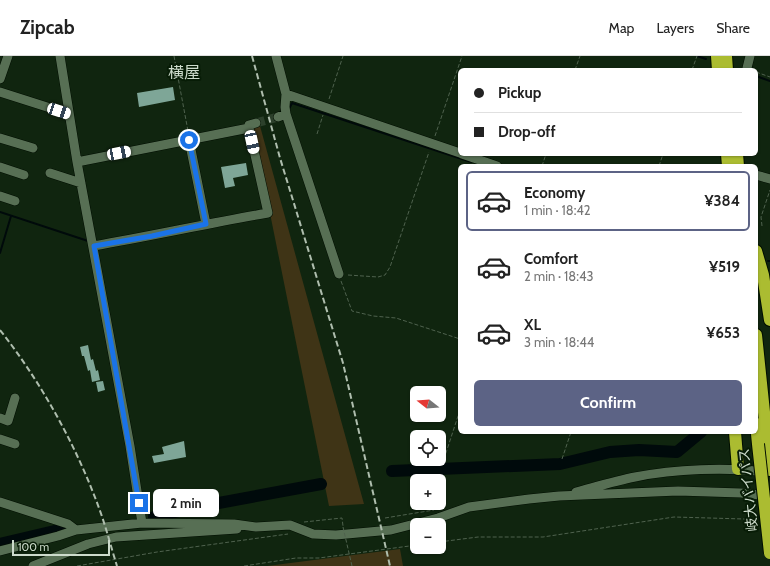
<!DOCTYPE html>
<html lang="en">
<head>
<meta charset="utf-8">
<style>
	:root { --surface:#fff; --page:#f2f2f2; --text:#222; --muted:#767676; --line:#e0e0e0; --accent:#5c6385 }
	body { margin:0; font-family:Cabin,"Noto Sans JP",sans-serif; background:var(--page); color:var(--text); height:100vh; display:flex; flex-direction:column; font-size:15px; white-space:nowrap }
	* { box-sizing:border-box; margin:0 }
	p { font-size:13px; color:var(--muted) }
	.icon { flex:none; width:22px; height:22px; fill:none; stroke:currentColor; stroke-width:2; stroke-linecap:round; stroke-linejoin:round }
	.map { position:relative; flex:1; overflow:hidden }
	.drawer { position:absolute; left:458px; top:108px; width:300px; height:270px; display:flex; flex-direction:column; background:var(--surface); border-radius:6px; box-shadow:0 1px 3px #0004 }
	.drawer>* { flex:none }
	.hud { position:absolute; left:458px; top:12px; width:300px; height:88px; border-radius:6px; box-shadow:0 1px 3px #0004; display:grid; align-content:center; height:88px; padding:0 16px; background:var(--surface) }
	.needle { width:26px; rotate:287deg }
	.controls { position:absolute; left:410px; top:330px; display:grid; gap:8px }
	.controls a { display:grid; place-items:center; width:36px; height:36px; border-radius:6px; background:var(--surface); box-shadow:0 1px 3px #0004; font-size:20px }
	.scale { position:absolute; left:12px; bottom:10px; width:98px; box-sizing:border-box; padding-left:4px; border:2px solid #cddbcc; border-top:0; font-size:11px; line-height:14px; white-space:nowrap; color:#cddbcc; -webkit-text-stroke:3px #071c06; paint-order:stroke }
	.end { position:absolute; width:18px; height:18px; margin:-9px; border:5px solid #1a73e8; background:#fff; box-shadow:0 0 0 2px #fff }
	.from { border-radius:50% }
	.bubble { position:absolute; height:28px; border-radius:6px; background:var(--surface); box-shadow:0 1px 3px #0004; font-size:13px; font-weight:800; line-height:28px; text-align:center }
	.car { position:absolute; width:12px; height:24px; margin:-12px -6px; border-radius:5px; box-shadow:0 0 3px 1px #0007; background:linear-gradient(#fff 24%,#345 0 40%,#fff 0 76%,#345 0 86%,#fff 0) }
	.hud b { display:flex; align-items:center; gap:14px; height:38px; font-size:15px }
	.hud b+b { border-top:1px solid var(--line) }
	.hud i { width:10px; height:10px; background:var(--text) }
	ul { padding:7px 0 0; list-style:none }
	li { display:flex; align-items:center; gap:12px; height:60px; margin:0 8px 6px; padding:0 8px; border:2px solid transparent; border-radius:6px }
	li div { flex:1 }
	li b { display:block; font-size:15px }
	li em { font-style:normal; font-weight:800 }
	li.current { border-color:var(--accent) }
	li>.icon { width:36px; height:36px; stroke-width:1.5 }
	.action { display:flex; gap:8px; margin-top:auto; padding:8px 16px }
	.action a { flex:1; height:46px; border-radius:6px; background:var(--accent); color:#fff; font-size:16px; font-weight:800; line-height:46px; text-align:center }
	header { display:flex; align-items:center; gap:24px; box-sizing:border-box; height:56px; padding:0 20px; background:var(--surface); border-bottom:1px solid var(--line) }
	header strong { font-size:19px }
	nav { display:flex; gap:22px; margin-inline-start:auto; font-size:14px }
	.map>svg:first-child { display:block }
	.green { fill:#3f3416 }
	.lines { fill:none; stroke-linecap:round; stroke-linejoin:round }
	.stream { stroke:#000a0b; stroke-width:2 }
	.river { stroke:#000a0b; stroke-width:12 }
	.building { fill:#7ea697 }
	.minor-tunnel { stroke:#2c402b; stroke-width:9; stroke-dasharray:9 4.5; stroke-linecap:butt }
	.minor-casing { stroke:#000e00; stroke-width:10 }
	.highway-casing { stroke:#000e00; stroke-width:14 }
	.path { stroke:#4f624e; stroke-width:1; stroke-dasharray:4 2; stroke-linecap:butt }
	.minor { stroke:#576f54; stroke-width:9 }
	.highway { stroke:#abbc31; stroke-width:12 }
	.rail { stroke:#afbeae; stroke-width:2; stroke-dasharray:6 3; stroke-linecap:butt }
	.highway-bridge-casing { stroke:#000e00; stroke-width:14; stroke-linecap:butt }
	.path-bridge { stroke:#4f624e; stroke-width:1; stroke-dasharray:4 2; stroke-linecap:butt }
	.highway-bridge { stroke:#abbc31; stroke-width:12 }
	.route { stroke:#1a73e8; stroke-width:5 }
	.labels { text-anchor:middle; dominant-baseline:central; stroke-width:4; stroke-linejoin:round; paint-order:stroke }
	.street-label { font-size:14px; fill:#cddbcc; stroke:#071c06 }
	.quarter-label { font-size:16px; fill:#cddbcc; stroke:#071c06 }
</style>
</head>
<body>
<header>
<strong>Zipcab</strong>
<nav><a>Map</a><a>Layers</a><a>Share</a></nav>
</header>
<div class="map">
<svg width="770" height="510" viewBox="0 0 770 510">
	<rect width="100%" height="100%" fill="#10250f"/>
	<path class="green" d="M260,70L364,448L329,450L253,73Z
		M400,493L403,510H267Z"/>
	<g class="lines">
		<path class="stream" d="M697,0L706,3
			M756,20L770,25
			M289,53L292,47L471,106
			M0,156L88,185
			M0,197L11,160
			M768,205H770"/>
		<path class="river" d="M392,415L560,408L610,396L639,394L677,396L701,376
			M154,461L192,452L321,428
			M0,488L63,473"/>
	</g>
	<path class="building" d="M173,31L175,44L139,51L137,37Z
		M246,107L248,119L233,122L235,130L225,132L221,111Z
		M88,289L91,304L93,303L96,315L98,314L100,324L92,326L90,314L88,315L84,300H82L80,291Z
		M103,325L105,334L98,336L96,326Z
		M184,385L186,401L154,407L152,400L164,398L162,391Z"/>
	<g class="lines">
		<path class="minor-tunnel" d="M256,67L278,61"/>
		<g class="minor-casing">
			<path id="minor" d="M60,0L77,106L130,390L142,467
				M276,0L286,38L285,51L286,58L278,61
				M747,12L750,0
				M0,23L8,0
				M0,36L69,58
				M286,38L460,97
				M286,58L339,218
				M0,82L33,92
				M189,84L206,168
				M462,98L497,110
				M77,106L249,72V69L256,67
				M0,111L24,119
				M50,117L81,127
				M756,119L770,123
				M0,140L15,145
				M93,190C152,180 209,167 268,157L249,72
				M0,362L8,365L15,342
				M0,383L15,388
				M576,436C595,431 615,425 635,421C675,413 726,411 766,416
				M0,446L68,468L76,474
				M0,495L58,480L76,474L142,467L234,468L256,471L290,469L313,478L336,479L391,474L438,462L469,451L529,443L559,440L678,435L741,437L770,440
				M33,510L88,488L116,481L237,473"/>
		</g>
		<g class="highway-casing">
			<path id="highway" d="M717,0L718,14
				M726,0L727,14
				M727,98L728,110
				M737,98L738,110
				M756,195L763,219L770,264
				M756,279L770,414
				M756,368L758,388
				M735,376L738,413"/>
		</g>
		<path class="path" d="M174,0L188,75
			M575,14L580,0
			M692,14L697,0
			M756,16L770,21
			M329,43L343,0
			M317,78L323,59
			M435,80L462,0
			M542,110L546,98
			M659,110L663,98
			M762,170L761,161L770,134
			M348,219L378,221L385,219L390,211L429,96
			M341,225L352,255L373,260L396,262L460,283
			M562,403L571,376
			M442,409L460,354
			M385,462L434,454
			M304,466L342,462L343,470
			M439,486L478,481H543L674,461L744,463L756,465
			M77,510L157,496L288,478
			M244,510L296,502H319L417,489"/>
		<use href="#minor" class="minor"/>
		<use href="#highway" class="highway"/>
		<path class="rail" d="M252,0L280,102L343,307L390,510
			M0,274C41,326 76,389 99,452C106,471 111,491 117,510"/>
		<g class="highway-bridge-casing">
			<path id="highway-bridge" d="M758,388L770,497"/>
		</g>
		<path class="path-bridge" d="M343,471L352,510"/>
		<use href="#highway-bridge" class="highway-bridge"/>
	</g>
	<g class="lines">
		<path class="route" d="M139,447L94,190L152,180L206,168L189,84"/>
	</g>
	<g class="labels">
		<g class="street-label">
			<text transform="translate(748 434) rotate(-96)">岐大バイパス</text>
		</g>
		<g class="quarter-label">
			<text x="184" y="16">横屋</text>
		</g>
	</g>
</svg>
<div class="controls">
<a><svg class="needle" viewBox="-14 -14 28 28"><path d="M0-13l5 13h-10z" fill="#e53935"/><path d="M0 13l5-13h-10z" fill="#767676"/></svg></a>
<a><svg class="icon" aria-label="locate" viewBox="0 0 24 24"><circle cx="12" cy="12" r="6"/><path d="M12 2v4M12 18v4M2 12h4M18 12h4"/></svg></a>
<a>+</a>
<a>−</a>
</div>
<div class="scale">100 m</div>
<i class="end from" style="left:189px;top:84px"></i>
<i class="end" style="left:139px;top:447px"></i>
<div class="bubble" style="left:153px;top:433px;width:66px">2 min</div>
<i class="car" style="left:59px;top:55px;rotate:108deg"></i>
<i class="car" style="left:252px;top:86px;rotate:168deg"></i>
<i class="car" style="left:119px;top:97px;rotate:79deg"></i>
<div class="hud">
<b><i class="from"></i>Pickup</b>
<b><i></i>Drop-off</b>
</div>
<section class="drawer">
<ul>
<li class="current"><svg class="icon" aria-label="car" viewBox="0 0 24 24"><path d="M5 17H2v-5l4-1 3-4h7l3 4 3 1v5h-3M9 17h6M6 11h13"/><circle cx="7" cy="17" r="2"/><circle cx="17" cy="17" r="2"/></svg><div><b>Economy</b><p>1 min · 18:42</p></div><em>¥384</em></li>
<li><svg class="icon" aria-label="car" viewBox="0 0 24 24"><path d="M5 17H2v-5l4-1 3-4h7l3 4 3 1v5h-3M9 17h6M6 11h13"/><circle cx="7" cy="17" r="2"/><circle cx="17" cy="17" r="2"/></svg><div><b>Comfort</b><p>2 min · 18:43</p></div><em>¥519</em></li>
<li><svg class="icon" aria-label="car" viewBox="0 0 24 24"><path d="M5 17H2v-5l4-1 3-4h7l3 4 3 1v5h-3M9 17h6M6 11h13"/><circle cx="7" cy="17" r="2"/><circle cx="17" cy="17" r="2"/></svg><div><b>XL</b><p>3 min · 18:44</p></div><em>¥653</em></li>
</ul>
<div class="action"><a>Confirm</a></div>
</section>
</div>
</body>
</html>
